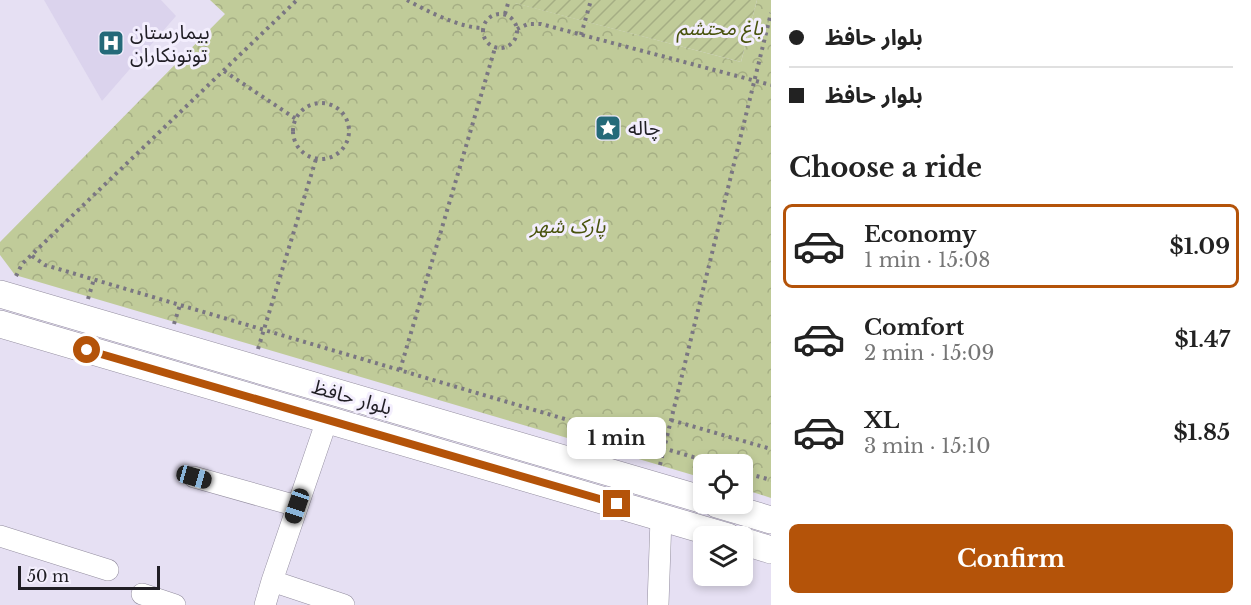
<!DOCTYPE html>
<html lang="en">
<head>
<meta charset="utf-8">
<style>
	:root { --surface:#fff; --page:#f6f6f6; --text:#222; --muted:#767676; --line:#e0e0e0; --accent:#b45309 }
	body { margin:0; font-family:"Libre Baskerville","Noto Sans Arabic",serif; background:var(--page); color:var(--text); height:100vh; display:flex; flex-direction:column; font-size:22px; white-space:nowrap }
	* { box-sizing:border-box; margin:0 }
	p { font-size:20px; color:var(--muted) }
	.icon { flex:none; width:33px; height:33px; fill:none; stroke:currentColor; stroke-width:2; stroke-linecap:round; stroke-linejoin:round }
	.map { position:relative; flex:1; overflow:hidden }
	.drawer { display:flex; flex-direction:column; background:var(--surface); width:480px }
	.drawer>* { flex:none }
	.guide { display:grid; align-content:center; height:132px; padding:0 18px; background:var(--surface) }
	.fabs { position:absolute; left:693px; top:454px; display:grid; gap:12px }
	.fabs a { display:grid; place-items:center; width:60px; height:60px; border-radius:9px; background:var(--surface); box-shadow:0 3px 9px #0003; font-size:30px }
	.scale { position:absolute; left:18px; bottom:15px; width:142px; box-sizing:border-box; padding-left:6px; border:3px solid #201e25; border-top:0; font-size:16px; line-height:21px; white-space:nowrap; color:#201e25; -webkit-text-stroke:4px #f3eefd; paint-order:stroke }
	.end { position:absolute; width:27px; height:27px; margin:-14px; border:8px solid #b45309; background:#fff; box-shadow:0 0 0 3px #fff }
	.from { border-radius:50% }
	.bubble { position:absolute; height:42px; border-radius:9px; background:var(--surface); box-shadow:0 3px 9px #0003; font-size:20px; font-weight:800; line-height:42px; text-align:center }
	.car { position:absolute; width:18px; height:36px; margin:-18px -9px; border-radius:8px; box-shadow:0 0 4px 2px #0007; background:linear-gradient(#222 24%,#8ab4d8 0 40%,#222 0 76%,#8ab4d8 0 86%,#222 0) }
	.guide b { display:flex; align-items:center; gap:21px; height:57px; font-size:22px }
	.guide b+b { border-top:2px solid var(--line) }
	.guide i { width:15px; height:15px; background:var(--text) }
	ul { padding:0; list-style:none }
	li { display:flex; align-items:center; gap:18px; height:84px; margin:0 12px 9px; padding:0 6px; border:3px solid transparent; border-radius:9px }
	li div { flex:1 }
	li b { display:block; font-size:22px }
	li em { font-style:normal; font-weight:800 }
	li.selected { border-color:var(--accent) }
	li>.icon { width:54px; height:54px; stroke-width:1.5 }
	h2 { padding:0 18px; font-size:27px; line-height:72px }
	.button { display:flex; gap:12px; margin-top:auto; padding:12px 18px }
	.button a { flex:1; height:69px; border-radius:9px; background:var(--accent); color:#fff; font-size:24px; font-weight:800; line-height:69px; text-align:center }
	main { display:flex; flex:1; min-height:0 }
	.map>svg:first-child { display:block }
	.built { fill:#dbd3ed }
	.park { fill:url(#park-crowns) }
	.garden { fill:url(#garden-furrows) }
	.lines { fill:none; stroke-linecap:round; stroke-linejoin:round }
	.minor-casing { stroke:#938d9f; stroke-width:22 }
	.major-casing { stroke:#938d9f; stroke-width:28 }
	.path { stroke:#7a7682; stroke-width:4; stroke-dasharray:3 4.5; stroke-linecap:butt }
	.minor { stroke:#fff; stroke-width:21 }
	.major { stroke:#fff; stroke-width:27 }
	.route { stroke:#b45309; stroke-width:8 }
	.labels { text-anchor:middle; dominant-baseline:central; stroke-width:6; stroke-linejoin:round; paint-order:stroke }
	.park-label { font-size:20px; font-style:italic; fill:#49530e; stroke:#f3eefd }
	.poi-label { font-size:20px; fill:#201e25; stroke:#f3eefd; text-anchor:start }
	.street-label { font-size:20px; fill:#201e25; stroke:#f3eefd }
</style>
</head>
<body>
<main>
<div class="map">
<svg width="771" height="605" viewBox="0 0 771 605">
	<defs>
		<pattern id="park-crowns" width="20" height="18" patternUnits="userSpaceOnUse" patternTransform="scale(1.5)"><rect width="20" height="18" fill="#c0cb99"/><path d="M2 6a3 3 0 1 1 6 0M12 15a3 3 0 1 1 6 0" fill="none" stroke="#a5ae84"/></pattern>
		<pattern id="garden-furrows" width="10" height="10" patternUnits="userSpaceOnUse" patternTransform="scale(1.5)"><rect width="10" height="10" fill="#c0cb99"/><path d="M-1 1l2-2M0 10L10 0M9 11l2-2" fill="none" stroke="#a5ae84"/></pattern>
	</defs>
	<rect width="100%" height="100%" fill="#e6e0f3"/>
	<path class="built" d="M44,0H161L176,16L102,101Z"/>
	<path class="park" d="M210,0H515V3L741,62L757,0H771V498L743,489L742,465H704L703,478L15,275L0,255V242L225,14Z"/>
	<path class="garden" d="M515,0H757L741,62L514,3Z"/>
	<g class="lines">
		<g class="minor-casing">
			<path id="minor" d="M327,420L272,581L344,605
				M194,477L297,506
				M0,536L108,570
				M142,594L175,605
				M265,605L272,581
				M658,605L661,518"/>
		</g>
		<g class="major-casing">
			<path id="major" d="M0,294L704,500
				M0,324L728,537
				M717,504L771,520
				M742,541L771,550"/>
		</g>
		<path class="path" d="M407,0C427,11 460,28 483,28
			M483 31a17 17 0 1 1 34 0a17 17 0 1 1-34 0Z
			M505,14L509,0
			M517,29L528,24H541L771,85
			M581,35L591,0
			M224,71L296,119
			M293 131a28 28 0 1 1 56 0a28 28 0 1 1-56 0Z
			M32,256L45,265L720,465
			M16,276L22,264L297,0
			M88,299L94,279
			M174,324L180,305
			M258,349L316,159
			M400,370L495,48
			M671,420L771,449
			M660,465L771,13
			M742,472L771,480"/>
		<use href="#minor" class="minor"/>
		<use href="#major" class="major"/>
	</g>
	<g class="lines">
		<path class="route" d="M87,350L617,504"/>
	</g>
	<defs>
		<g id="hospital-square" transform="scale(1.35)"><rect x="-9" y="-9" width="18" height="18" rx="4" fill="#246a79" stroke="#f3eefd"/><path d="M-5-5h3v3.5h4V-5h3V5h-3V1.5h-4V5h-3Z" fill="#fff"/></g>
		<g id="sight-square" transform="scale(1.35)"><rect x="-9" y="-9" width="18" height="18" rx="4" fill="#246a79" stroke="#f3eefd"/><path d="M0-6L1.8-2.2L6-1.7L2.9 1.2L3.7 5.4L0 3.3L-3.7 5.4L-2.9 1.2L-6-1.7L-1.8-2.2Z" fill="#fff"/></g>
	</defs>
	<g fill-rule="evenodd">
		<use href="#hospital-square" x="111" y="43"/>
		<use href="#sight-square" x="608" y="128"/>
	</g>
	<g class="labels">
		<g class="park-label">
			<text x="720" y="28">باغ محتشم</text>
			<text x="568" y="226">پارک شهر</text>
		</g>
		<g class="poi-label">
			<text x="130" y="32">بیمارستان<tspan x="130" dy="23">توتونکاران</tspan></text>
			<text x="628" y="128">چاله</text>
		</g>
		<g class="street-label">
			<text transform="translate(352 397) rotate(16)">بلوار حافظ</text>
		</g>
	</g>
</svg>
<div class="fabs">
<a><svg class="icon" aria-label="locate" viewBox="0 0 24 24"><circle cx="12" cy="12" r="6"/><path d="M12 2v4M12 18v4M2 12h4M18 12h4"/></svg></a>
<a><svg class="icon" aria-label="layers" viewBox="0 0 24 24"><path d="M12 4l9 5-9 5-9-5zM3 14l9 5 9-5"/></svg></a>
</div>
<div class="scale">50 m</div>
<i class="end from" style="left:87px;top:350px"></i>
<i class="end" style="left:617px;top:504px"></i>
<div class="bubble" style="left:567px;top:417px;width:99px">1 min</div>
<i class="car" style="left:194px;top:477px;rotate:106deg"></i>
<i class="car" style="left:297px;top:506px;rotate:199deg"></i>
</div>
<section class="drawer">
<div class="guide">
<b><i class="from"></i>بلوار حافظ</b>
<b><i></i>بلوار حافظ</b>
</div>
<h2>Choose a ride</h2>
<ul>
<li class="selected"><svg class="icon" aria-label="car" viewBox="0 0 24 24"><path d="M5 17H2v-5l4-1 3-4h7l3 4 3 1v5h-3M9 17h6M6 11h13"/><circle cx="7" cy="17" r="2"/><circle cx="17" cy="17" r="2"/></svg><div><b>Economy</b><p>1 min · 15:08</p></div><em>$1.09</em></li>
<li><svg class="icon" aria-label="car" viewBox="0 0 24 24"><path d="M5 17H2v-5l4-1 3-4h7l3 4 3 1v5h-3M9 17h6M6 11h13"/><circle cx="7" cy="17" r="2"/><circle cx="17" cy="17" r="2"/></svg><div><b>Comfort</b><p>2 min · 15:09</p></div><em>$1.47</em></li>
<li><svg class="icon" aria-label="car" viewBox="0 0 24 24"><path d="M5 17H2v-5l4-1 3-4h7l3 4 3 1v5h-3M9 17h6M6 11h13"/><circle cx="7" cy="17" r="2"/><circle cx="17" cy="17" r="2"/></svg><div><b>XL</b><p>3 min · 15:10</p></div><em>$1.85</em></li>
</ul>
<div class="button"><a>Confirm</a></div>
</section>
</main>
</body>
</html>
